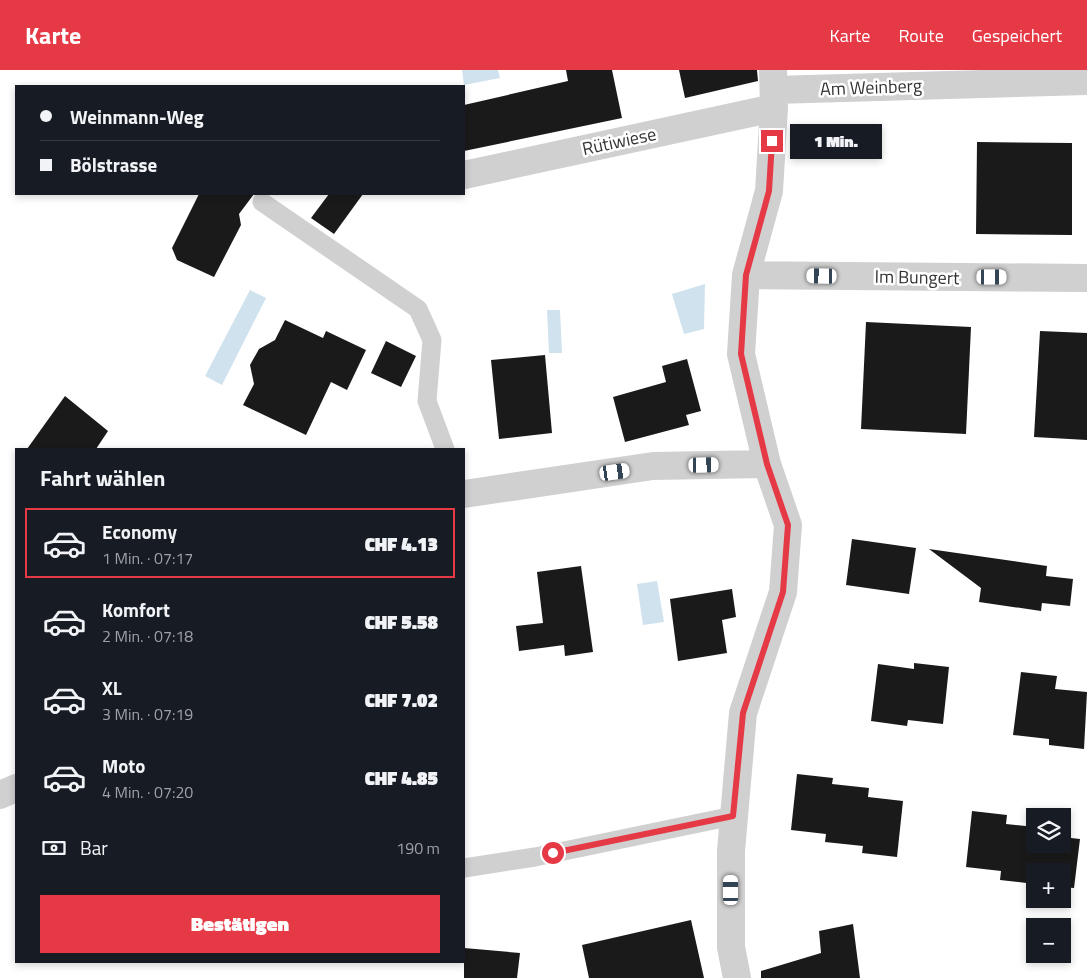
<!DOCTYPE html>
<html lang="de">
<head>
<meta charset="utf-8">
<style>
	:root { --surface:#171b24; --page:#242831; --text:#f1f3f6; --muted:#9ea1a6; --line:#363941; --accent:#e63946 }
	body { margin:0; font-family:"Titillium Web",sans-serif; background:var(--page); color:var(--text); height:100vh; display:flex; flex-direction:column; font-size:19px; white-space:nowrap }
	* { box-sizing:border-box; margin:0 }
	p { font-size:16px; color:var(--muted) }
	.icon { flex:none; width:28px; height:28px; fill:none; stroke:currentColor; stroke-width:2; stroke-linecap:round; stroke-linejoin:round }
	.map { position:relative; flex:1; overflow:hidden }
	.drawer { position:absolute; left:15px; top:378px; width:450px; height:515px; display:flex; flex-direction:column; background:var(--surface); border-radius:0px; box-shadow:0 2px 8px #0003 }
	.drawer>* { flex:none }
	.top-card { position:absolute; left:15px; top:15px; width:450px; height:110px; border-radius:0px; box-shadow:0 2px 8px #0003; display:grid; align-content:center; height:110px; padding:0 25px; background:var(--surface) }
	.buttons { position:absolute; left:1026px; top:738px; display:grid; gap:10px }
	.buttons a { display:grid; place-items:center; width:45px; height:45px; border-radius:0px; background:var(--surface); box-shadow:0 2px 8px #0003; font-size:25px }
	.end { position:absolute; width:22px; height:22px; margin:-11px; border:6px solid #e63946; background:#fff; box-shadow:0 0 0 2px #fff }
	.from { border-radius:50% }
	.bubble { position:absolute; height:35px; border-radius:0px; background:var(--surface); box-shadow:0 2px 8px #0003; font-size:16px; font-weight:800; line-height:35px; text-align:center }
	.car { position:absolute; width:15px; height:30px; margin:-15px -8px; border-radius:6px; box-shadow:0 0 4px 1px #0007; background:linear-gradient(#fff 24%,#345 0 40%,#fff 0 76%,#345 0 86%,#fff 0) }
	.top-card b { display:flex; align-items:center; gap:18px; height:48px; font-size:19px }
	.top-card b+b { border-top:1px solid var(--line) }
	.top-card i { width:12px; height:12px; background:var(--text) }
	ul { padding:0; list-style:none }
	li { display:flex; align-items:center; gap:15px; height:70px; margin:0 10px 8px; padding:0 15px; border:2px solid transparent; border-radius:0px }
	li div { flex:1 }
	li b { display:block; font-size:19px }
	li em { font-style:normal; font-weight:800 }
	li.current { border-color:var(--accent) }
	li>.icon { width:45px; height:45px; stroke-width:1.5 }
	h2 { padding:0 25px; font-size:22px; line-height:60px }
	.pay { display:flex; align-items:center; gap:12px; height:55px; padding:0 25px; font-size:19px }
	.pay p { margin-inline-start:auto }
	.action { display:flex; gap:10px; margin-top:auto; padding:10px 25px }
	.action a { flex:1; height:58px; border-radius:0px; background:var(--accent); color:#fff; font-size:20px; font-weight:800; line-height:58px; text-align:center }
	header { display:flex; align-items:center; gap:30px; box-sizing:border-box; height:70px; padding:0 25px; background:var(--accent); color:#fff }
	header strong { font-size:24px }
	nav { display:flex; gap:28px; margin-inline-start:auto; font-size:18px }
	.map>svg:first-child { display:block }
	.water { fill:#cfe2ee }
	.building { fill:#1a1a1a }
	.lines { fill:none; stroke-linecap:round; stroke-linejoin:round }
	.lane { stroke:#d0d0d0; stroke-width:19 }
	.street { stroke:#d0d0d0; stroke-width:28 }
	.route { stroke:#e63946; stroke-width:6 }
	.labels { text-anchor:middle; dominant-baseline:central; stroke-width:5; stroke-linejoin:round; paint-order:stroke }
	.street-label { font-size:18px; fill:#333; stroke:#fff }
</style>
</head>
<body>
<header>
<strong>Karte</strong>
<nav><a>Karte</a><a>Route</a><a>Gespeichert</a></nav>
</header>
<div class="map">
<svg width="1087" height="908" viewBox="0 0 1087 908">
	<rect width="100%" height="100%" fill="#fff"/>
	<path class="water" d="M462,0H498L500,8L464,15Z
		M705,214L704,259L684,264L672,224Z
		M250,220L266,228L222,315L205,306Z
		M547,240H560L562,283H549Z
		M657,511L664,552L643,555L637,514Z"/>
	<path class="building" d="M566,0H612L622,48L464,81V35L568,11Z
		M679,0H757L758,11L685,28Z
		M977,72L1072,73V165L976,164Z
		M199,124H254L239,144L241,155L214,207L177,190L172,178Z
		M329,124H363L334,164L311,148Z
		M285,250L323,268L326,261L366,280L347,320L331,312L306,365L243,335L254,314L250,295L259,279L275,270Z
		M866,252L971,257L966,364L861,359Z
		M1040,261L1087,263V370L1034,367Z
		M386,271L416,286L401,317L371,303Z
		M545,285L552,363L499,369L491,290Z
		M687,289L701,341L686,345L689,355L625,372L613,327L666,312L662,296Z
		M65,326L108,361L96,379H27Z
		M852,469L916,478L909,524L846,515Z
		M929,479L1047,496L1046,506L1073,509L1070,536L1042,533L1041,541L979,532L981,518Z
		M581,496L593,582L565,586L564,575L519,581L516,556L543,553L537,502Z
		M732,519L736,547L722,550L727,583L678,591L670,529Z
		M914,593L949,597L943,654L908,650L907,656L871,651L878,594L914,599Z
		M1021,602L1057,606L1055,619L1087,622L1084,679L1049,675V669L1013,665Z
		M797,704L833,708L832,714L869,718L868,727L903,731L897,787L862,783L863,776L825,772L826,764L791,760Z
		M972,741L1007,745L1006,754L1035,757V774H1062V767L1080,769L1074,818L1062,817V801H1035V814L1000,810L1001,801L966,797Z
		M691,850L704,908H589L582,875Z
		M853,854L860,908H761V901L821,883L819,861Z
		M464,878L520,883L517,908H464Z"/>
	<g class="lines">
		<path class="lane" d="M262,132L418,239L432,270L427,331L445,379
			M464,798L535,787L733,746"/>
		<path class="street" d="M774,20L1087,11
			M464,105L774,38
			M746,205L1087,208
			M464,424L653,396L767,394
			M0,725L16,718
			M737,908L731,877V781L743,643L783,522L788,455L767,394L741,284L746,205L769,121L774,38L773,0"/>
	</g>
	<g class="lines">
		<path class="route" d="M553,783L733,746L743,643L783,522L788,455L767,394L741,284L746,205L769,121L772,71"/>
	</g>
	<g class="labels">
		<g class="street-label">
			<text transform="translate(871 17) rotate(-2)">Am Weinberg</text>
			<text transform="translate(619 71) rotate(-12)">Rütiwiese</text>
			<text transform="translate(917 207) rotate(1)">Im Bungert</text>
		</g>
	</g>
</svg>
<div class="buttons">
<a><svg class="icon" aria-label="layers" viewBox="0 0 24 24"><path d="M12 4l9 5-9 5-9-5zM3 14l9 5 9-5"/></svg></a>
<a>+</a>
<a>−</a>
</div>
<i class="end from" style="left:553px;top:783px"></i>
<i class="end" style="left:772px;top:71px"></i>
<div class="bubble" style="left:790px;top:54px;width:92px">1 Min.</div>
<i class="car" style="left:822px;top:206px;rotate:271deg"></i>
<i class="car" style="left:992px;top:207px;rotate:90deg"></i>
<i class="car" style="left:704px;top:395px;rotate:89deg"></i>
<i class="car" style="left:615px;top:402px;rotate:82deg"></i>
<i class="car" style="left:731px;top:820px;rotate:0deg"></i>
<div class="top-card">
<b><i class="from"></i>Weinmann-Weg</b>
<b><i></i>Bölstrasse</b>
</div>
<section class="drawer">
<h2>Fahrt wählen</h2>
<ul>
<li class="current"><svg class="icon" aria-label="car" viewBox="0 0 24 24"><path d="M5 17H2v-5l4-1 3-4h7l3 4 3 1v5h-3M9 17h6M6 11h13"/><circle cx="7" cy="17" r="2"/><circle cx="17" cy="17" r="2"/></svg><div><b>Economy</b><p>1 Min. · 07:17</p></div><em>CHF 4.13</em></li>
<li><svg class="icon" aria-label="car" viewBox="0 0 24 24"><path d="M5 17H2v-5l4-1 3-4h7l3 4 3 1v5h-3M9 17h6M6 11h13"/><circle cx="7" cy="17" r="2"/><circle cx="17" cy="17" r="2"/></svg><div><b>Komfort</b><p>2 Min. · 07:18</p></div><em>CHF 5.58</em></li>
<li><svg class="icon" aria-label="car" viewBox="0 0 24 24"><path d="M5 17H2v-5l4-1 3-4h7l3 4 3 1v5h-3M9 17h6M6 11h13"/><circle cx="7" cy="17" r="2"/><circle cx="17" cy="17" r="2"/></svg><div><b>XL</b><p>3 Min. · 07:19</p></div><em>CHF 7.02</em></li>
<li><svg class="icon" aria-label="car" viewBox="0 0 24 24"><path d="M5 17H2v-5l4-1 3-4h7l3 4 3 1v5h-3M9 17h6M6 11h13"/><circle cx="7" cy="17" r="2"/><circle cx="17" cy="17" r="2"/></svg><div><b>Moto</b><p>4 Min. · 07:20</p></div><em>CHF 4.85</em></li>
</ul>
<div class="pay"><svg class="icon" aria-label="cash" viewBox="0 0 24 24"><path d="M3 7h18v10H3z"/><circle cx="12" cy="12" r="2"/></svg>Bar<p>190 m</p></div>
<div class="action"><a>Bestätigen</a></div>
</section>
</div>
</body>
</html>
